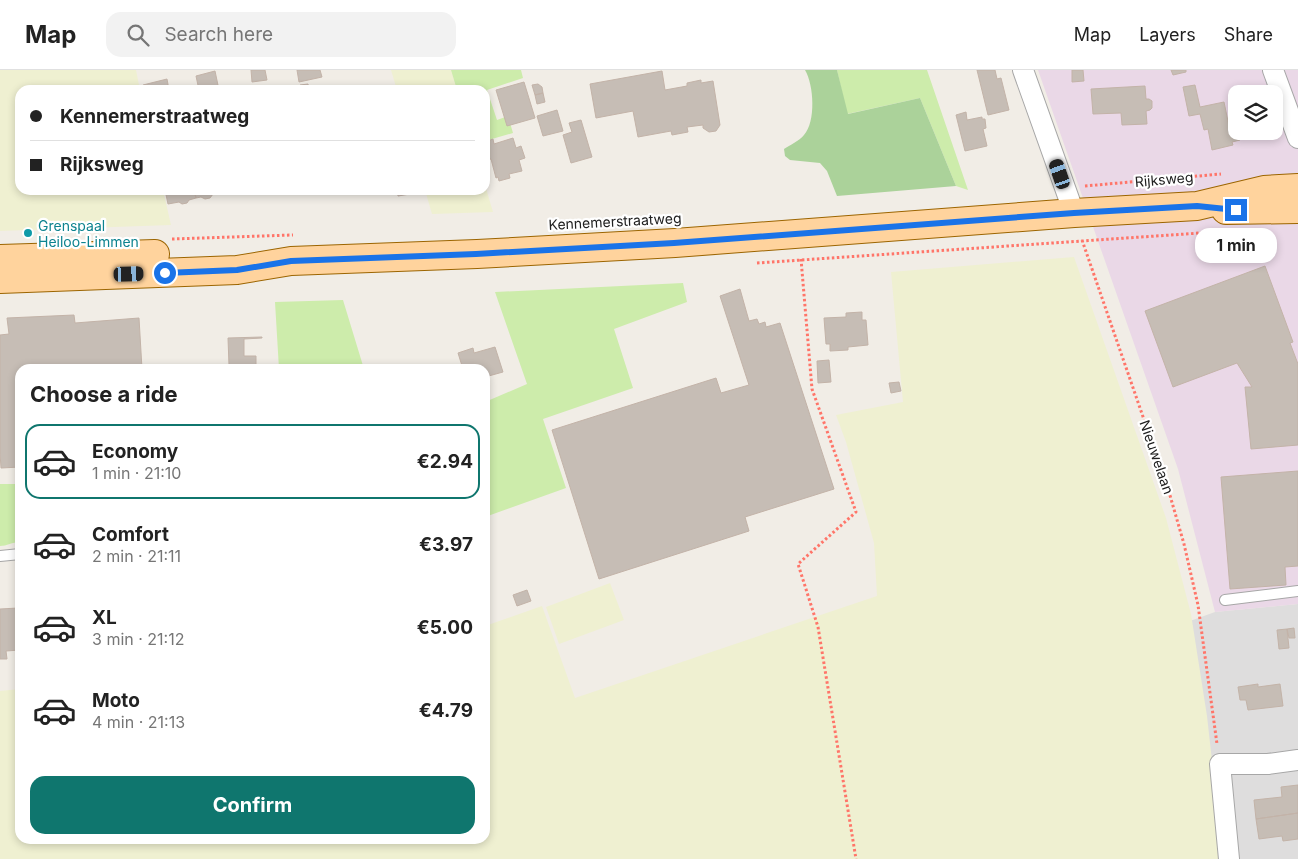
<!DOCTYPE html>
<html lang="en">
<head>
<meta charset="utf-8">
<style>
	:root { --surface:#fff; --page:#f2f2f2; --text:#222; --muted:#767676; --line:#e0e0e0; --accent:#0f766e }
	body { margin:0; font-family:Inter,sans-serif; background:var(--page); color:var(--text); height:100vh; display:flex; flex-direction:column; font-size:19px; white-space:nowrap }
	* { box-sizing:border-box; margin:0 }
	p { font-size:16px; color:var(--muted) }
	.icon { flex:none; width:28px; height:28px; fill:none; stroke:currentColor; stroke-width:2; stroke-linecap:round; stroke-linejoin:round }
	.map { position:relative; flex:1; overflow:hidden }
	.side { position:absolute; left:15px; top:294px; width:475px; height:480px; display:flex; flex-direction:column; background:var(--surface); border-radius:15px; box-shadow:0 2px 8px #0003 }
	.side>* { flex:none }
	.hud { position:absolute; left:15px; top:15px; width:475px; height:110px; border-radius:15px; box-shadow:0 2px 8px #0003; display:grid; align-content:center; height:110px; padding:0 15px; background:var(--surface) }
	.tools { position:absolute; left:1228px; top:15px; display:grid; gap:10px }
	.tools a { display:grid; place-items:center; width:55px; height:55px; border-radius:10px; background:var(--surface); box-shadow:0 2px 8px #0003; font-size:25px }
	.end { position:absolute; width:22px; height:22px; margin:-11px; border:6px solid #1a73e8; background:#fff; box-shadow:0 0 0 2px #fff }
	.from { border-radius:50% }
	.bubble { position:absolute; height:35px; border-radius:15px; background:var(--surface); box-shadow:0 2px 8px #0003; font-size:16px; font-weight:700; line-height:35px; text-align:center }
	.car { position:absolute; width:15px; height:30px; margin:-15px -8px; border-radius:6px; box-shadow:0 0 4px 1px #0007; background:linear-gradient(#222 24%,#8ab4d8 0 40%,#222 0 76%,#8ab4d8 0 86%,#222 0) }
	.hud b { display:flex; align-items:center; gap:18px; height:48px; font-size:19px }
	.hud b+b { border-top:1px solid var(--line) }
	.hud i { width:12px; height:12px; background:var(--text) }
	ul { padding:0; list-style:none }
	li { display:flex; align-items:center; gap:15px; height:75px; margin:0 10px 8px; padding:0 5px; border:2px solid transparent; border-radius:15px }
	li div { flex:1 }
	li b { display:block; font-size:19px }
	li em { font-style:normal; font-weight:700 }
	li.current { border-color:var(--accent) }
	li>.icon { width:45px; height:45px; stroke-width:1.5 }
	h2 { padding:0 15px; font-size:22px; line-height:60px }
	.button { display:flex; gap:10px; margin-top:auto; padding:10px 15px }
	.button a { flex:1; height:58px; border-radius:15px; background:var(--accent); color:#fff; font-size:20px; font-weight:700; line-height:58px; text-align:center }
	header { display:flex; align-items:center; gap:30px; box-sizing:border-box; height:70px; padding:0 25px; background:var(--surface); border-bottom:1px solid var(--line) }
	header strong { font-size:24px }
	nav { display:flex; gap:28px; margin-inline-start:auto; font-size:18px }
	.search { width:350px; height:45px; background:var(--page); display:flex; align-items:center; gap:12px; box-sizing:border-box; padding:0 18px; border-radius:15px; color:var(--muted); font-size:19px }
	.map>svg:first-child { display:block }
	.residential { fill:#dedddd }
	.industrial { fill:#ead8e7; fill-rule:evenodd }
	.farmland { fill:#eff0d1 }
	.grass { fill:#cdecab }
	.forest { fill:#abd29a }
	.building { fill:#c6bdb5; stroke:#c3b3a8 }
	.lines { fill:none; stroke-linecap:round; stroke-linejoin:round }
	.service-casing { stroke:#a7a7a7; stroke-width:12 }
	.minor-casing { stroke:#a7a7a7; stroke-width:22 }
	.primary-casing { stroke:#9c6500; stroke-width:30 }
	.path { stroke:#ff7569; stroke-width:3; stroke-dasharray:2.5 2.5; stroke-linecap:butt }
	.service { stroke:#fff; stroke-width:10 }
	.minor { stroke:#fff; stroke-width:20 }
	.primary { stroke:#ffd39d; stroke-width:28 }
	.route { stroke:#1a73e8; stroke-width:6 }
	.culture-dot { fill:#0f9aa8; stroke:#fff; stroke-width:2 }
	.labels { text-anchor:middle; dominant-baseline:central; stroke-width:4.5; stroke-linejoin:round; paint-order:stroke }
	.street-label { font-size:14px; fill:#202020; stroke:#fff }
	.culture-label { font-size:14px; fill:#0d838f; stroke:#fff; text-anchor:start }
</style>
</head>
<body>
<header>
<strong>Map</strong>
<div class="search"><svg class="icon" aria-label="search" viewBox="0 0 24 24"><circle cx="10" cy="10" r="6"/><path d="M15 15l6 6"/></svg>Search here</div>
<nav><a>Map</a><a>Layers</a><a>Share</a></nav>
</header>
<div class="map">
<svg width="1298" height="789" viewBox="0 0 1298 789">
	<rect width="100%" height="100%" fill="#f1ede6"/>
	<path class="residential" d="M1298,534V789H1203L1179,555L1215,542Z"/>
	<path class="industrial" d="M1038,0H1298V534L1215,542L1178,399ZM1236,24H1274V61H1236Z"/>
	<path class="farmland" d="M0,0H136L140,20H20V120H163L171,155L0,161Z
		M391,0H451L457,20H397Z
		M485,115L493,142L432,144L425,120H485Z
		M1074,187L1166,448L1191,544L1207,646L1223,789H0V621L20,619V769H485V556L542,536L575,628L877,526L874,473L846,372L836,345L903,332L891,202Z
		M610,513L624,550L559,574L546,537Z"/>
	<path class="grass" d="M451,0H521L523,8L487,20L497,50L508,46L513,63L485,71V20H457Z
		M837,0H927L968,120L956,116L920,28L847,44Z
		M683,213L687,232L614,259L633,318L543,349L566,418L485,447V332L527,314L495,222Z
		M343,230L364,299H279L275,232Z
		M0,414H20V472C12,472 7,476 0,476Z"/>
	<path class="forest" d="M805,0H837L848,44L920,28L956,116L837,126L827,101L820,93L790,90L785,86L784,79C790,75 799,71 804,65C816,52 814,15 805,0Z"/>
	<path class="building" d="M251,0H265L267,10L252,12Z
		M297,0H320L322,7L299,12Z
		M977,0H995L997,9L1001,8L1009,40L988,45Z
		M1072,0H1083L1084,11L1072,12Z
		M1171,0H1186V2L1173,5Z
		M215,1L219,20H199L196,6Z
		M662,1L665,20L687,16V13L701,10V13L713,11L720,55L716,61L709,62L703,58V55L687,57L688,62L672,65L671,61L638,67L633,41L596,48L590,14Z
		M167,9L169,20H144L143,15Z
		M524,12L535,48L507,56L496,20Z
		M308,14L309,20H301L300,15Z
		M538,14L542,17L543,23L535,25L532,15Z
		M1195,15L1200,37L1224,32L1230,61H1238L1240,70L1232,72L1233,75L1212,80L1208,59L1204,60L1200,44L1189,46L1183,17Z
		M1145,16L1146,29H1149L1152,31V38L1150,40L1146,41L1147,54L1122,55L1121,43L1093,44L1091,19Z
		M543,23L545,32L537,34L535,25Z
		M557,40L563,61L543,66L537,46Z
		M966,42L967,50L982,47V49H985L986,58L983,59L987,76L965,81L956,45Z
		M581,50L592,87L571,93L563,65L572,62L569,53Z
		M513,68L516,78L521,76L525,88L519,90L522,101L509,104L510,108L499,111L498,107L496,108L491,89L485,90V72L493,69L494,74Z
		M165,120H194L196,128L189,130L187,133L182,134L179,132L168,134Z
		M194,120H212L213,124L210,128L205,129L201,127L196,128Z
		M224,120H242V122L224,124Z
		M397,120H415L416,123L398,126Z
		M1265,196L1293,272L1290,273L1298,294V375L1251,379L1245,317H1252L1237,293L1173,317L1145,241Z
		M740,219L749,251L757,249L759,254L765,252L766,257L780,253L834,419L745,447L749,461L599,509L552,360L716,308L721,323L749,315L720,226Z
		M862,242V250H866L868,275L848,277V280L830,281V274H826L824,248L846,247V243Z
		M74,245L75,253L139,248L142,299H20V397L1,398L0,383V265L9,264L7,248Z
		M262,267V268L244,269V286H256V299H198V296L229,295L228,268Z
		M495,277L503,302L485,307V299H463L458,283L473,278L474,283Z
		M829,290L831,312L818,313L817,291Z
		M899,312L901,321L891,323L889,313Z
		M1298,401V496L1285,497L1286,515L1230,519L1221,407Z
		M527,520L531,531L517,536L513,525Z
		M18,522H20V580L6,581L7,589H0V539L18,538Z
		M1294,558L1295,568H1289L1287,559Z
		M1287,559L1289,578L1279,579L1277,560Z
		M1258,614V617L1280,614L1283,636L1248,640L1246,630H1240L1238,617Z
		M1298,715V743L1256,749L1254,730L1282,727L1281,717Z
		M1298,743V769L1283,771L1282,766L1259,769L1256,749Z"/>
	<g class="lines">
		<g class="service-casing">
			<path id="service" d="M0,486L20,484
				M1225,530L1298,521"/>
		</g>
		<g class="minor-casing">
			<path id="minor" d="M1023,0L1074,143
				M1273,0L1298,68
				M1229,789L1220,694H1268L1298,690"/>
		</g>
		<g class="primary-casing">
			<path id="primary" d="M1226,140L1298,139
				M0,189L155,184
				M0,209L237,200L291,191L477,184L675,173L1074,143L1197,136L1264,120L1298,118"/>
		</g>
		<path class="path" d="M1085,116L1221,104
			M172,169L293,165
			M1082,170L1169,422L1184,474L1198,535L1217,674
			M801,189L812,319L856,442L798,494L818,557L856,789
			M757,193L1215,162"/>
		<use href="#service" class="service"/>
		<use href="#minor" class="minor"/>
		<use href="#primary" class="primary"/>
	</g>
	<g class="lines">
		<path class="route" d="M165,203L237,200L291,191L476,184L674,173L1074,143L1197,136L1236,140"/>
	</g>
	<circle class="culture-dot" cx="28" cy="163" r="5"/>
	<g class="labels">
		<g class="street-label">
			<text transform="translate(1164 109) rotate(-5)">Rijksweg</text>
			<text transform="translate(615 151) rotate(-3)">Kennemerstraatweg</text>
			<text transform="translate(1157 387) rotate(71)">Nieuwelaan</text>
		</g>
		<g class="culture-label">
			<text x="38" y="155">Grenspaal<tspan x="38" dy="16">Heiloo-Limmen</tspan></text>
		</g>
	</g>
</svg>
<div class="tools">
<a><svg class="icon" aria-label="layers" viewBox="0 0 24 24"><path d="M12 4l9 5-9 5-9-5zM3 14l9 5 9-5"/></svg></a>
</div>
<i class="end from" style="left:165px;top:203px"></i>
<i class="end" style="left:1236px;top:140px"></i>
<div class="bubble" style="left:1195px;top:158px;width:82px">1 min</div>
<i class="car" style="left:1060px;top:104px;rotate:341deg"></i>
<i class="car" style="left:129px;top:204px;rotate:88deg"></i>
<div class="hud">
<b><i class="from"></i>Kennemerstraatweg</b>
<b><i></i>Rijksweg</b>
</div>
<section class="side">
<h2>Choose a ride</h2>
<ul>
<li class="current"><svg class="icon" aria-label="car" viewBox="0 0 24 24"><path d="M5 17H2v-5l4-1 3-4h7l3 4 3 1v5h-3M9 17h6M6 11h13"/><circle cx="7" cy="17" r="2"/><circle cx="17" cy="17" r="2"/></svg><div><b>Economy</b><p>1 min · 21:10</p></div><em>€2.94</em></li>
<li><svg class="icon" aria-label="car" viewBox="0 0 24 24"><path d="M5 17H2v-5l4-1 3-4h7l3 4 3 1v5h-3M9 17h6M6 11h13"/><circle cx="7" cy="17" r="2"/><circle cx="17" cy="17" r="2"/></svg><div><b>Comfort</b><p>2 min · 21:11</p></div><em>€3.97</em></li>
<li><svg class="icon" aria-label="car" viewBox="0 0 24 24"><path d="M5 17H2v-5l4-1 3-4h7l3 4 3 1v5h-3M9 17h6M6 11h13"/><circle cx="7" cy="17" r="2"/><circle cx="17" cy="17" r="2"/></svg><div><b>XL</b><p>3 min · 21:12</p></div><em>€5.00</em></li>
<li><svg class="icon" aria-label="car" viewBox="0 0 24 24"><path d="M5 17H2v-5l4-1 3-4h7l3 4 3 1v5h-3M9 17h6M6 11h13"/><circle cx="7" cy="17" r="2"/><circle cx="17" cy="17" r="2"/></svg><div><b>Moto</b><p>4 min · 21:13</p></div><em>€4.79</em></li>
</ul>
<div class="button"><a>Confirm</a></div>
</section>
</div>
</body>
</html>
